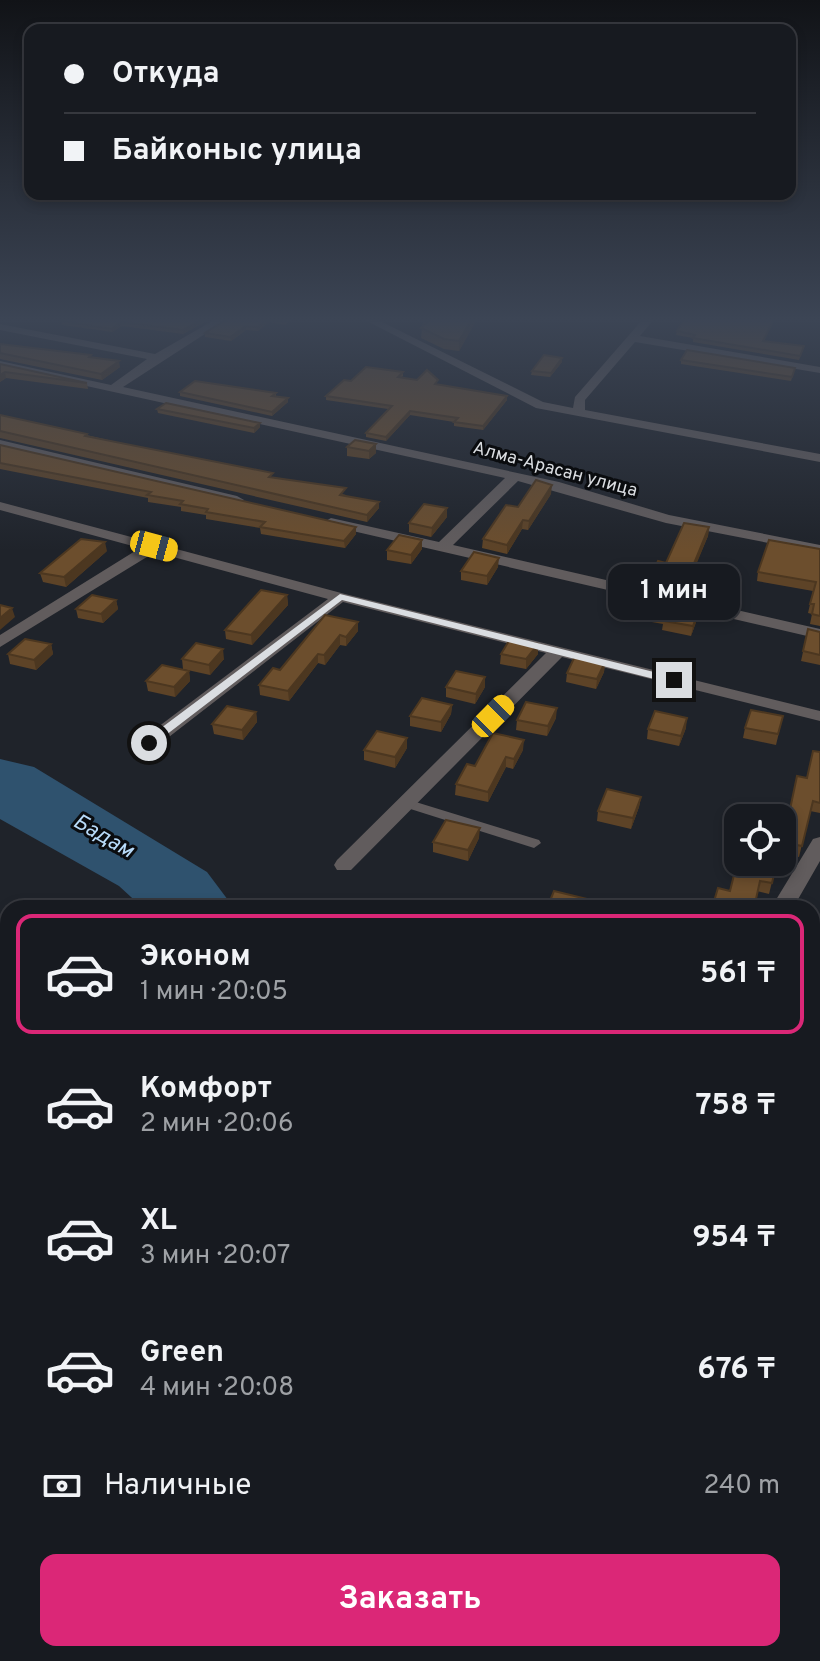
<!DOCTYPE html>
<html lang="ru">
<head>
<meta charset="utf-8">
<style>
	:root { --surface:#171a20; --page:#24272d; --text:#f1f3f6; --muted:#9ea1a5; --line:#36383e; --accent:#db2777 }
	body { margin:0; font-family:Overpass,sans-serif; background:var(--page); color:var(--text); height:100vh; display:flex; flex-direction:column; font-size:30px; white-space:nowrap }
	* { box-sizing:border-box; margin:0 }
	p { font-size:26px; color:var(--muted) }
	.icon { flex:none; width:44px; height:44px; fill:none; stroke:currentColor; stroke-width:2; stroke-linecap:round; stroke-linejoin:round }
	.map { position:relative; flex:1; overflow:hidden }
	.side { position:absolute; left:0px; top:900px; width:820px; height:762px; display:flex; flex-direction:column; background:var(--surface); border-radius:24px 24px 0 0; box-shadow:0 4px 12px #0003,0 0 0 2px var(--line) }
	.side>* { flex:none }
	.guide { position:absolute; left:24px; top:24px; width:772px; height:176px; border-radius:16px; box-shadow:0 4px 12px #0003,0 0 0 2px var(--line); display:grid; align-content:center; height:176px; padding:0 40px; background:var(--surface) }
	.fabs { position:absolute; left:724px; top:804px; display:grid; gap:16px }
	.fabs a { display:grid; place-items:center; width:72px; height:72px; border-radius:16px; background:var(--surface); box-shadow:0 4px 12px #0003,0 0 0 2px var(--line); font-size:40px }
	.end { position:absolute; width:36px; height:36px; margin:-18px; border:10px solid #dadde1; background:#111; box-shadow:0 0 0 4px #111 }
	.from { border-radius:50% }
	.bubble { position:absolute; height:56px; border-radius:16px; background:var(--surface); box-shadow:0 4px 12px #0003,0 0 0 2px var(--line); font-size:26px; font-weight:700; line-height:56px; text-align:center }
	.car { position:absolute; width:24px; height:48px; margin:-24px -12px; border-radius:10px; box-shadow:0 0 6px 2px #0007; background:linear-gradient(#f5c518 24%,#345 0 40%,#f5c518 0 76%,#345 0 86%,#f5c518 0) }
	.guide b { display:flex; align-items:center; gap:28px; height:76px; font-size:30px }
	.guide b+b { border-top:2px solid var(--line) }
	.guide i { width:20px; height:20px; background:var(--text) }
	ul { padding:14px 0 0; list-style:none }
	li { display:flex; align-items:center; gap:24px; height:120px; margin:0 16px 12px; padding:0 24px; border:4px solid transparent; border-radius:16px }
	li div { flex:1 }
	li b { display:block; font-size:30px }
	li em { font-style:normal; font-weight:700 }
	li.on { border-color:var(--accent) }
	li>.icon { width:72px; height:72px; stroke-width:1.5 }
	.pay { display:flex; align-items:center; gap:20px; height:88px; padding:0 40px; font-size:30px }
	.pay p { margin-inline-start:auto }
	.cta { display:flex; gap:16px; margin-top:auto; padding:16px 40px }
	.cta a { flex:1; height:92px; border-radius:16px; background:var(--accent); color:#fff; font-size:32px; font-weight:700; line-height:92px; text-align:center }
	.map>svg:first-child { display:block }
	.water { fill:#2f526e }
	.lines { fill:none; stroke-linecap:round; stroke-linejoin:round }
	.lane { fill:#615c5d; fill-rule:evenodd }
	.street { fill:#615c5d; fill-rule:evenodd }
	.wall { fill:#5d4327 }
	.shaded-wall { fill:#4c3720 }
	.building { fill:#6c4e2d; stroke:#4c3720; stroke-width:2 }
	.route { fill:#dadde1 }
	.labels { text-anchor:middle; dominant-baseline:central; stroke-width:6; stroke-linejoin:round; paint-order:stroke }
	.far-street-label { font-size:18px; fill:#dadde1; stroke:#0a0c0f }
	.water-label { font-size:22px; font-style:italic; fill:#b8dbf9; stroke:#0a0c0f }
</style>
</head>
<body>
<div class="map">
<svg width="820" height="1661" viewBox="0 0 820 1661">
	<rect width="100%" height="100%" fill="#1f232a"/>
	<path class="water" d="M0,759L34,767L207,872L234,908H143L119,886L0,819Z
		M442,1654H650L661,1661H445Z"/>
	<g class="lines">
		<path class="lane" d="M406,799L539,840L541,843L534,848L401,806L399,803Z"/>
		<path class="street" d="M216,319H228L123,387L559,482L669,515L820,545V553L666,523L518,481L453,545L820,629V639L331,526L324,522L331,518L439,542L505,478L0,367V361L111,385L147,359L0,330V324L155,354Z
			M363,319H376L543,402L573,408L575,397L643,319H654L640,336L820,367V373L635,342L585,400V410L820,454V462L536,408Z
			M0,440L237,496L244,500L237,504L0,448Z
			M0,502L345,594L820,711V721L562,657L351,870H337L334,865L337,860L546,653L343,602L156,747H142L140,743L142,739L328,599L155,552L0,647V635L140,548L0,510Z
			M820,837V861L793,908H771L813,839Z"/>
	</g>
	<path class="wall" d="M66,319H210L183,334L122,326L112,332L62,325L61,321Z
		M227,319H292L285,325L269,322L258,331L246,330L231,341L205,337V333Z
		M423,319H477L459,351L444,349L421,338Z
		M684,319H775L764,341L803,350L799,360L693,342V338L676,335L677,331Z
		M0,344L91,357L120,367L102,380L0,359Z
		M681,360L795,368L791,381L681,364Z
		M562,362L550,377L531,375L532,371Z
		M0,364L87,383L88,389L6,378L0,382Z
		M403,372V376L401,378L507,396V400L483,430L454,426V422L410,415L386,441L366,437V433L388,409L326,400V396L351,381Z
		M180,392L276,393V397L288,402L272,416L180,396Z
		M157,409L260,423V427L254,433L158,413Z
		M0,415L346,495L345,496L379,508L367,522L0,438Z
		M376,444V453L369,459L347,456V447Z
		M0,445L356,527V534L345,548L261,534L260,528L206,519V515L181,511V507L148,502V498L0,469Z
		M551,494L528,530L522,529L507,554L482,548L483,539L518,507Z
		M447,517L431,537L409,532V523Z
		M709,527L708,536L695,566L714,569L712,578L704,599L650,587L651,577L666,563Z
		M422,549L411,564L387,560V550Z
		M820,549V626L810,624L812,614L808,613L813,591L757,581L758,572Z
		M107,551L66,587L43,582L40,573Z
		M498,567L487,585L461,580V571Z
		M287,595L288,605L252,645L226,639L225,630Z
		M116,600L118,609L103,623L78,618L76,609Z
		M636,610L699,614L691,636L662,630L663,624L635,619Z
		M325,615L358,631L346,646L340,645L325,665L318,663L289,701L260,695L259,685L280,670Z
		M808,629L820,632V665L801,661Z
		M51,644L53,654L36,670L10,664L8,654Z
		M501,654H538L526,669L500,664Z
		M182,659H224L210,675L183,669Z
		M605,662L604,672L596,689L566,682L567,673Z
		M189,671L190,681L175,697L148,691L146,681Z
		M446,687H485L475,704L446,697Z
		M452,705L451,714L441,732L410,726V716Z
		M256,712L257,722L243,740L214,734L212,724Z
		M783,716L776,745L743,738L745,728Z
		M556,718L547,736L516,730L517,720Z
		M686,728L679,746L647,739L648,729Z
		M407,748L395,768L364,760V750Z
		M523,750L513,769L506,767L488,802L455,795L456,784L475,766Z
		M820,752V813L810,811L799,857L782,853V818L787,819Z
		M641,797L639,807L631,829L597,821L598,811Z
		M479,838L468,861L433,852V842Z
		M777,862L769,894L757,891H730Z
		M812,981L820,983V1026L812,1024Z"/>
	<path class="shaded-wall" d="M203,319H210L183,334V330Z
		M269,319V322L258,331L257,327Z
		M472,319H477L459,351V341Z
		M121,322L122,326L112,332V329Z
		M246,326V330L231,341L230,337Z
		M562,358V362L550,377L551,373Z
		M119,361L120,367L102,380L101,374Z
		M5,372L6,378L0,382V375Z
		M507,396V400L483,430V426Z
		M288,398V402L272,416V412Z
		M410,411V415L386,441V437Z
		M260,423V427L254,433V428Z
		M376,444V453L369,459V451Z
		M552,485L551,494L528,530L529,521Z
		M379,502V508L367,522V515Z
		M447,508V517L431,537L432,528Z
		M523,520L522,529L507,554V545Z
		M356,527V534L345,548L344,541Z
		M709,527L708,536L692,575L693,566Z
		M422,540V549L411,564V555Z
		M105,542L107,551L66,587L64,577Z
		M499,558L498,567L487,585V576Z
		M714,569L712,578L704,599L706,590Z
		M287,595L288,605L252,645L251,635Z
		M116,600L118,609L103,623L101,614Z
		M701,604L699,614L691,636L693,626Z
		M12,608L15,617L0,630V618Z
		M358,622V631L346,646V637Z
		M340,635V645L325,665L324,655Z
		M51,644L53,654L36,670L34,660Z
		M538,644V654L526,669V659Z
		M223,649L224,659L210,675L209,665Z
		M318,654V663L289,701L288,691Z
		M605,662L604,672L596,689L597,679Z
		M189,671L190,681L175,697L174,687Z
		M485,677V687L475,704L476,694Z
		M452,705L451,714L441,732V722Z
		M557,708L556,718L547,736L548,726Z
		M256,712L257,722L243,740L242,730Z
		M687,718L686,728L679,746L681,736Z
		M407,738V748L395,768V757Z
		M524,740L523,750L513,769L514,759Z
		M506,757V767L488,802V792Z
		M641,797L639,807L631,829L633,818Z
		M480,828L479,838L468,861V850Z"/>
	<path class="building" d="M66,319H203L183,330L121,322L112,329L61,321Z
		M227,319H268L257,327L246,326L230,337L205,333Z
		M431,319H472L459,341L444,339L421,328Z
		M684,319H774L763,341L804,346L800,356L693,338L695,335L677,331Z
		M0,344L91,355L89,357L119,361L101,374L0,353Z
		M687,350L795,368L792,377L681,360Z
		M544,355L562,358L551,373L532,371Z
		M0,364L87,383L5,372L0,375Z
		M366,367L403,372L398,377L417,380L427,370L438,380L435,384L507,396L483,426L454,422L458,418L410,411L386,437L366,433L392,406L326,396L344,380L351,381Z
		M195,381L276,393L272,396L288,398L272,412L180,392Z
		M166,403L260,423L254,428L157,409Z
		M0,415L87,434L85,436L273,473L269,477L346,488L340,495L379,502L367,515L0,431Z
		M355,440L376,444L369,451L347,447Z
		M0,445L356,527L344,541L260,527L265,522L206,512L208,509L180,504L183,501L147,495L151,492L0,463Z
		M536,480L552,485L529,521L523,520L507,545L483,539L506,505L518,507Z
		M424,504L447,508L432,528L409,523Z
		M684,523L709,527L693,566L714,569L706,590L651,577L658,561L666,563Z
		M399,535L422,540L411,555L387,550Z
		M81,539L105,542L64,577L40,573Z
		M769,540L820,549V616L812,614L814,604H810L816,582L758,572Z
		M474,552L499,558L487,576L461,571Z
		M261,590L287,595L251,635L225,630Z
		M644,591L701,604L693,626L664,621L666,615L636,610Z
		M92,595L116,600L101,614L76,609Z
		M0,605L12,608L0,618Z
		M325,615L358,622L346,637L340,635L324,655L318,654L288,691L259,685L273,668L280,670Z
		M808,629L820,632V655L803,651Z
		M25,639L51,644L34,660L8,654Z
		M510,639L538,644L526,659L501,654Z
		M196,643L223,649L209,665L182,659Z
		M575,656L605,662L597,679L567,673Z
		M162,665L189,671L174,687L146,681Z
		M456,671L485,677L476,694L446,687Z
		M422,698L452,705L441,722L410,716Z
		M526,702L557,708L548,726L517,720Z
		M227,706L256,712L242,730L212,724Z
		M751,710L783,716L778,734L745,728Z
		M655,711L687,718L681,736L648,729Z
		M377,731L407,738L395,757L364,750Z
		M493,733L524,740L514,759L506,757L488,792L456,784L467,764L475,766Z
		M813,751L820,752V803L813,801L802,846L782,842V818L788,819L797,776L807,778Z
		M607,789L641,797L633,818L598,811Z
		M446,820L480,828L468,850L433,842Z
		M738,859V862H777L772,883L760,881L754,908H712L718,888L730,891Z
		M554,891L591,900L588,908H547Z
		M812,981L820,983V1014L812,1012Z"/>
	<linearGradient id="sky" x2="0" y2="1"><stop stop-color="#111317"/><stop offset="0.58" stop-color="#3c4555"/><stop offset="1" stop-color="#3c4555" stop-opacity="0"/></linearGradient>
	<rect width="820" height="551" fill="url(#sky)"/>
	<path class="route" d="M340,594L678,678L680,680L674,684L342,600L153,745H145V740Z"/>
	<g class="labels">
		<g class="far-street-label">
			<text transform="translate(555 470) rotate(15)">Алма-Арасан улица</text>
		</g>
		<g class="water-label">
			<text transform="translate(103 837) rotate(30)">Бадам</text>
		</g>
	</g>
</svg>
<div class="fabs">
<a><svg class="icon" aria-label="locate" viewBox="0 0 24 24"><circle cx="12" cy="12" r="6"/><path d="M12 2v4M12 18v4M2 12h4M18 12h4"/></svg></a>
</div>
<i class="end from" style="left:149px;top:743px"></i>
<i class="end" style="left:674px;top:680px"></i>
<div class="bubble" style="left:608px;top:564px;width:132px">1 мин</div>
<i class="car" style="left:154px;top:546px;rotate:105deg"></i>
<i class="car" style="left:493px;top:716px;rotate:45deg"></i>
<div class="guide">
<b><i class="from"></i>Откуда</b>
<b><i></i>Байконыс улица</b>
</div>
<section class="side">
<ul>
<li class="on"><svg class="icon" aria-label="car" viewBox="0 0 24 24"><path d="M5 17H2v-5l4-1 3-4h7l3 4 3 1v5h-3M9 17h6M6 11h13"/><circle cx="7" cy="17" r="2"/><circle cx="17" cy="17" r="2"/></svg><div><b>Эконом</b><p>1 мин · 20:05</p></div><em>561 ₸</em></li>
<li><svg class="icon" aria-label="car" viewBox="0 0 24 24"><path d="M5 17H2v-5l4-1 3-4h7l3 4 3 1v5h-3M9 17h6M6 11h13"/><circle cx="7" cy="17" r="2"/><circle cx="17" cy="17" r="2"/></svg><div><b>Комфорт</b><p>2 мин · 20:06</p></div><em>758 ₸</em></li>
<li><svg class="icon" aria-label="car" viewBox="0 0 24 24"><path d="M5 17H2v-5l4-1 3-4h7l3 4 3 1v5h-3M9 17h6M6 11h13"/><circle cx="7" cy="17" r="2"/><circle cx="17" cy="17" r="2"/></svg><div><b>XL</b><p>3 мин · 20:07</p></div><em>954 ₸</em></li>
<li><svg class="icon" aria-label="car" viewBox="0 0 24 24"><path d="M5 17H2v-5l4-1 3-4h7l3 4 3 1v5h-3M9 17h6M6 11h13"/><circle cx="7" cy="17" r="2"/><circle cx="17" cy="17" r="2"/></svg><div><b>Green</b><p>4 мин · 20:08</p></div><em>676 ₸</em></li>
</ul>
<div class="pay"><svg class="icon" aria-label="cash" viewBox="0 0 24 24"><path d="M3 7h18v10H3z"/><circle cx="12" cy="12" r="2"/></svg>Наличные<p>240 m</p></div>
<div class="cta"><a>Заказать</a></div>
</section>
</div>
</body>
</html>
